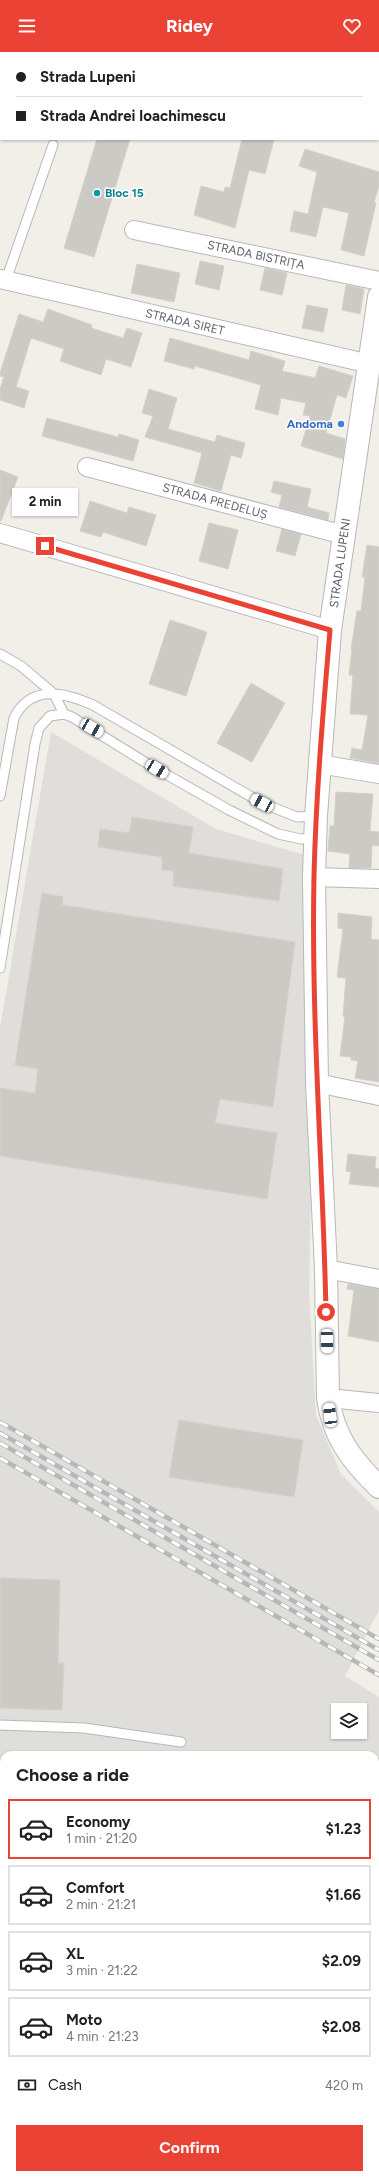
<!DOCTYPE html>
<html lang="en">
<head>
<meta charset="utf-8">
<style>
	:root { --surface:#fff; --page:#f6f6f6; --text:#202124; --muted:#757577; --line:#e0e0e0; --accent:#ea4335 }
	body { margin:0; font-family:Figtree,sans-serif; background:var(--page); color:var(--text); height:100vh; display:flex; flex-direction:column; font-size:15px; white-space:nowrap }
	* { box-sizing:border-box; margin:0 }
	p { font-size:13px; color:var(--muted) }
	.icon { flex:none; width:22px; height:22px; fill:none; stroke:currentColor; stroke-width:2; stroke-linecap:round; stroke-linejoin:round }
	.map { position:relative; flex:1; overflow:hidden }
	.sheet { position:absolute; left:0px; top:1699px; width:379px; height:428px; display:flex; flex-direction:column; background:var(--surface); border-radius:12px 12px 0 0; box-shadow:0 1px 3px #0004 }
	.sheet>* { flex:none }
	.hud { position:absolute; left:0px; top:0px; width:379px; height:88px; box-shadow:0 1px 3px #0004; display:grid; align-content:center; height:88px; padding:0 16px; background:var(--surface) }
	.fabs { position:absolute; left:331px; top:1651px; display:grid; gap:8px }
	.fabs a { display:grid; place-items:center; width:36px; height:36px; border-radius:0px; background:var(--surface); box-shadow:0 1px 3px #0004; font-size:20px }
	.end { position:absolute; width:18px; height:18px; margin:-9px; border:5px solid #ea4335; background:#fff; box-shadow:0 0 0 2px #fff }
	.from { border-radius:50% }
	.bubble { position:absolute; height:28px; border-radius:0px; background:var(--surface); box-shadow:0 1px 3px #0004; font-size:13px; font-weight:700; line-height:28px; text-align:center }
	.car { position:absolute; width:12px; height:24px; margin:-12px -6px; border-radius:5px; box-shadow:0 0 3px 1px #0007; background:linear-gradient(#fff 24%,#345 0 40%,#fff 0 76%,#345 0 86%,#fff 0) }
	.hud b { display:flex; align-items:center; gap:14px; height:38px; font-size:15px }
	.hud b+b { border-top:1px solid var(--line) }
	.hud i { width:10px; height:10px; background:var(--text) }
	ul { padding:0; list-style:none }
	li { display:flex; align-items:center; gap:12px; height:60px; margin:0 8px 6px; padding:0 8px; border:2px solid var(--line); border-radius:0px }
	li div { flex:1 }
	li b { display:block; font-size:15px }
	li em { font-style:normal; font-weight:700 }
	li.selected { border-color:var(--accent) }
	li>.icon { width:36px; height:36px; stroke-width:1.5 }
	h2 { padding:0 16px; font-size:18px; line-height:48px }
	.pay { display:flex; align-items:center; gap:10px; height:44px; padding:0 16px; font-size:15px }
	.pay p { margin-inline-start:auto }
	.action { display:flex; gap:8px; margin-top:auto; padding:8px 16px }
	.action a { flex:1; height:46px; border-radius:0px; background:var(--accent); color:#fff; font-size:16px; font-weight:700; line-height:46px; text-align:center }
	header { display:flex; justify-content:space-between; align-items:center; height:52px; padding:0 16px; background:var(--accent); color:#fff; font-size:18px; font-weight:700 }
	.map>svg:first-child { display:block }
	.industrial { fill:#e0deda; fill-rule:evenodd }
	.building { fill:#cccac5; stroke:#d6d1c6 }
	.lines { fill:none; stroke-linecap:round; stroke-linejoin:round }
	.service-casing { stroke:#b5b8bc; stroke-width:11 }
	.minor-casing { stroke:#b5b8bc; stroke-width:20 }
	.tertiary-casing { stroke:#b5b8bc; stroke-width:24 }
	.service { stroke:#fff; stroke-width:9 }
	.minor { stroke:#fff; stroke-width:18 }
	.tertiary { stroke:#fff; stroke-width:22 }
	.rail-casing { stroke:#b6b7b8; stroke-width:4.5 }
	.rail { stroke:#fff; stroke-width:3; stroke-dasharray:9; stroke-linecap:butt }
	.route { stroke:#ea4335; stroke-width:5 }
	.culture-dot { fill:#0f9aa8; stroke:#fff; stroke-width:1.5 }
	.shop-dot { fill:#3f7fe0; stroke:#fff; stroke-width:1.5 }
	.labels { text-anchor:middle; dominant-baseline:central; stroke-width:3; stroke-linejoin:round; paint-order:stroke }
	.culture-label { font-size:12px; font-weight:bold; fill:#0d838f; stroke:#fff; text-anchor:start }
	.street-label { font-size:12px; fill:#5f6368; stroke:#fff }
	.shop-label { font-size:12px; font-weight:bold; fill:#366cbe; stroke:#fff; text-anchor:end }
</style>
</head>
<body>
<header><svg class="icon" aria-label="menu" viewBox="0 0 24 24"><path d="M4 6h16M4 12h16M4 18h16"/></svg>Ridey<svg class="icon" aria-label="heart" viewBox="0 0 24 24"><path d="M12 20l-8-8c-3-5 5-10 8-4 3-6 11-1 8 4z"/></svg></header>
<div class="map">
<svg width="379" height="2127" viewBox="0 0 379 2127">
	<rect width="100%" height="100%" fill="#f1efe8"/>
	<path class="industrial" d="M51,680L216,777L304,803L312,1090L309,1239L316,1363L341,1422L379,1460V1558L345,1624L379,1645V2127H0V976ZM338,1658H360V1680H338ZM4,1703H375V2123H4Z"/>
	<path class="building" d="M97,87H130L94,205L64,196Z
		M242,87H274L265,122L249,118L235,176L194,163L201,134L224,140L225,135L230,136Z
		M305,97L379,120V134L374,150L376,151L364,204L341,198L349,161L323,155L316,185L290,179L294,159L308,162L317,120L299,114Z
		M200,209L224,214L219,238L195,232Z
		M137,212L180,221L174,250L131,241Z
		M265,216L287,221L282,243L260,238Z
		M346,233L364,237L360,262L342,258Z
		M307,253L328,257L323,280L302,276Z
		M48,257L92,273L91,276L123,286L127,276L142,281L131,315L106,307L101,323L60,309L64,297L31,286L16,335L29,339L24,356L0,348V337L4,325L0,324V321L19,262L43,270Z
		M170,286L249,308L251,299L285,309L282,319L315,326L319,314L353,324L346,346L337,343L326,381L345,387L343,407L301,394L310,364L303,363L306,351L281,346L278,363L255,357L261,333L195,314L194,317L164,309Z
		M149,337L177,346L168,377L215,390L217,383L245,391L241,406L231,403L221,439L194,431L202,401L145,385L153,364L142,361Z
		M47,366L118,385L119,382L139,388L133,409L42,384Z
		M0,418L18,425L1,469H0Z
		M274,429L311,437L307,455L329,461L328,468L279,455L282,443L271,440Z
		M90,449L127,461L129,455L156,463L146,494L103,480L101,485L80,479Z
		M209,471L238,478L228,517L199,509Z
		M282,477L301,482L295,504L276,499Z
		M367,493L379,495V711L350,706L352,696L362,698L368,663L350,662L353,623H349L352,598L351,597L357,559H361L365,525H362Z
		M170,568L207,580L186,644L149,632Z
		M251,631L285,651L252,710L217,691Z
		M336,740L373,742L370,779L379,780V794L372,793L371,816H349L350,802L328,799L330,774H334Z
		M132,765L193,775L189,801L283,817L279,849L173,834L174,819L162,818V805L98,795L100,777L129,781Z
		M42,841L63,845L62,853L295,890L273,1055L220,1047L215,1071L277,1081L267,1147L0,1104V1036L35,1041L38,1017L15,1013Z
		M338,861L372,865L371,887L379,888V1030L355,1026L358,1009L351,1008V1005L340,1004L345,965L343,964L346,926L337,925L343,877L338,876Z
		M348,1102L376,1105L375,1116L379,1117V1135L349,1132L351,1120L346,1119Z
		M348,1232L379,1237V1290L348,1284L354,1238L347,1237Z
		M179,1368L303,1388L294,1445L169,1425Z
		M0,1526L60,1528L58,1611H64L62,1658L0,1656Z"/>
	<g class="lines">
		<g class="service-casing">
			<path id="service" d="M83,1L84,0
				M201,1V0
				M6,228L53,93
				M0,602L21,614L54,642L64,662
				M0,744L14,666C31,632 63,640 93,653L262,751L297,765L316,764
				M0,916L35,692L39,676L50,664L64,662L72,665L148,712L229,758L278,782L301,787L315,786
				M0,1673L84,1676L181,1690"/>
		</g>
		<g class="minor-casing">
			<path id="minor" d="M134,178L379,229
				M0,227L370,312
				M87,415L344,483
				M0,481L330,578
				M319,712L379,722
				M314,825L379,827
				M317,1031L379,1044
				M326,1217L379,1227
				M328,1346L379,1351"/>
		</g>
		<g class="tertiary-casing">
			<path id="tertiary" d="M379,245L330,578L316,764L314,825L317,1031L326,1217L328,1346C333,1384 352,1409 379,1435"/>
		</g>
		<use href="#service" class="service"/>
		<use href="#minor" class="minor"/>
		<use href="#tertiary" class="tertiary"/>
		<g class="rail-casing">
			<path id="rail" d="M0,1370L379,1587
				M0,1381L379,1598
				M0,1391L379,1608
				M0,1406L379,1623"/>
		</g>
		<use href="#rail" class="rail"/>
	</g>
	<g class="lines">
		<path class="route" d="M45,494L330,578C323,660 316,742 314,824C311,970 323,1115 326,1260"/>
	</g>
	<circle class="culture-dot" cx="97" cy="141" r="4"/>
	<circle class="shop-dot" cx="341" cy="372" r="4"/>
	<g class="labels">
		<g class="culture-label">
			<text x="105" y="141">Bloc 15</text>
		</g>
		<g class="street-label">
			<text transform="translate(256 203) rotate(12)">STRADA BISTRIȚA</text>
			<text transform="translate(185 270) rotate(13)">STRADA SIRET</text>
			<text transform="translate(215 449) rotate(15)">STRADA PREDELUȘ</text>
			<text transform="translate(340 511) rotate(-82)">STRADA LUPENI</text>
		</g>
		<g class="shop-label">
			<text x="333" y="372">Andoma</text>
		</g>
	</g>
</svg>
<div class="fabs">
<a><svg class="icon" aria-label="layers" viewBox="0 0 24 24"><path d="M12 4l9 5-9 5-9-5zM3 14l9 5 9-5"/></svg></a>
</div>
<i class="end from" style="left:326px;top:1260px"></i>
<i class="end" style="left:45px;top:494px"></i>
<div class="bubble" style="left:12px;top:436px;width:66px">2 min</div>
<i class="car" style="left:92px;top:676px;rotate:120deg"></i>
<i class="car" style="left:157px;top:717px;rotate:121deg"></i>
<i class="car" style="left:262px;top:751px;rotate:298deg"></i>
<i class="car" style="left:327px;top:1289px;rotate:179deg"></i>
<i class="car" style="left:330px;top:1363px;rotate:353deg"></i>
<div class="hud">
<b><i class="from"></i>Strada Lupeni</b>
<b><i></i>Strada Andrei Ioachimescu</b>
</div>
<section class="sheet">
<h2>Choose a ride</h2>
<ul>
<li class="selected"><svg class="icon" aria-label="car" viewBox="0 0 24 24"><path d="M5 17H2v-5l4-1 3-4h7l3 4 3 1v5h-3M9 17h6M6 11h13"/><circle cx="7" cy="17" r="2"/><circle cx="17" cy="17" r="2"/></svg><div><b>Economy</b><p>1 min · 21:20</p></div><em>$1.23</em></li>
<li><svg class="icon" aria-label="car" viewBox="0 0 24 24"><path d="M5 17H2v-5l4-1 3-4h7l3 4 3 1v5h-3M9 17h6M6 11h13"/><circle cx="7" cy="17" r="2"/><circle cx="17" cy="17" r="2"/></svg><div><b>Comfort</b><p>2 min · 21:21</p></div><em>$1.66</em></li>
<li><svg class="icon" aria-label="car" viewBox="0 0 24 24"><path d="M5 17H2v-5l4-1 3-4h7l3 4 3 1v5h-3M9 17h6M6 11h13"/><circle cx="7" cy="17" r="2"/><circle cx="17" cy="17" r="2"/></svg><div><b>XL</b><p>3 min · 21:22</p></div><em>$2.09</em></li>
<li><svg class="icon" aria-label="car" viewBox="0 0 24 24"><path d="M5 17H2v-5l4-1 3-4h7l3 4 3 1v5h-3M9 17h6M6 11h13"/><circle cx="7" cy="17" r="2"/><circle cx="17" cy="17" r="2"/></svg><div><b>Moto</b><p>4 min · 21:23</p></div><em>$2.08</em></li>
</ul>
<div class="pay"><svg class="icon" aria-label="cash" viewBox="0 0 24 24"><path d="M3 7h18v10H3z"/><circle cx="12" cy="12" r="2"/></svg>Cash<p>420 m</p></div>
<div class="action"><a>Confirm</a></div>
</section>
</div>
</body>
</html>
